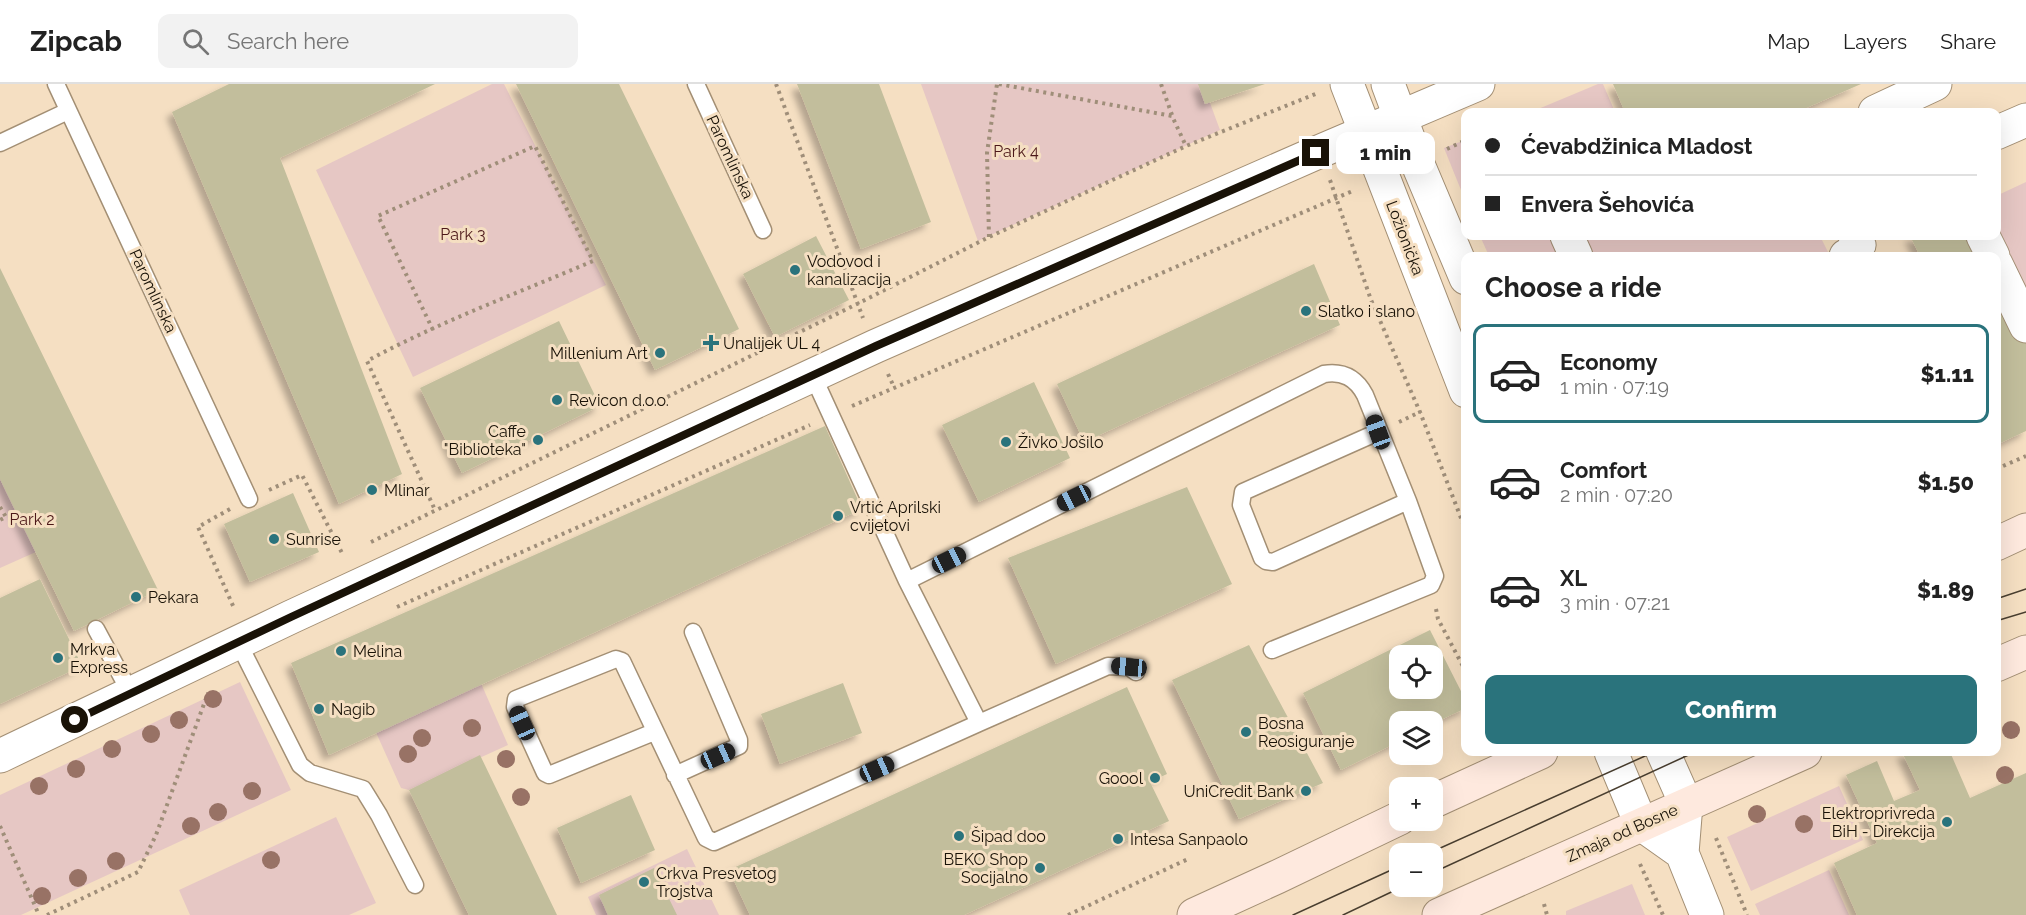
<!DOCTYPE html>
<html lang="en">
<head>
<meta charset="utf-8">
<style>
	:root { --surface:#fff; --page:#f2f2f2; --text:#222; --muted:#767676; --line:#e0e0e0; --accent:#2a737c }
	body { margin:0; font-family:Raleway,sans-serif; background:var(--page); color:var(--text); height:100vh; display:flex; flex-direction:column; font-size:22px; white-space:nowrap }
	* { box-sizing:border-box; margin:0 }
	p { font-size:20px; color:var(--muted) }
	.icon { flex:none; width:33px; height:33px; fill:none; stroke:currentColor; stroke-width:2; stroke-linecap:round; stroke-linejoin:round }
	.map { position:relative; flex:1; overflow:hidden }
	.details { position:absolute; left:1461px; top:168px; width:540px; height:504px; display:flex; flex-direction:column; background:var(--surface); border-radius:12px; box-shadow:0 6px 24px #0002 }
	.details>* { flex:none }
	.banner { position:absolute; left:1461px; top:24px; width:540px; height:132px; border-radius:12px; box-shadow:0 6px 24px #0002; display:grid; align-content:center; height:132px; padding:0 24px; background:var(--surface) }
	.fabs { position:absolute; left:1389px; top:561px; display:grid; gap:12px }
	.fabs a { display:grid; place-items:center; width:54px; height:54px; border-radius:12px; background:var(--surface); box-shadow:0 6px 24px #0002; font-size:30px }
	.end { position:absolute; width:27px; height:27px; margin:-14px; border:8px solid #191207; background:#fff; box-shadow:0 0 0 3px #fff }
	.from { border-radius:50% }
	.bubble { position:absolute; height:42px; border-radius:12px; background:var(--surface); box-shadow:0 6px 24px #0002; font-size:20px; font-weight:800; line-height:42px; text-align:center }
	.car { position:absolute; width:18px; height:36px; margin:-18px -9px; border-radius:8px; box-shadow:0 0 4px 2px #0007; background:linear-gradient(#222 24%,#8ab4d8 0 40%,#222 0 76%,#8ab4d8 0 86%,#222 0) }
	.banner b { display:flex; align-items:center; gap:21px; height:57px; font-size:22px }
	.banner b+b { border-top:2px solid var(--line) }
	.banner i { width:15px; height:15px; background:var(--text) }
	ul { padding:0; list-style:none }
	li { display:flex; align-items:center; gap:18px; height:99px; margin:0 12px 9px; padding:0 12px; border:3px solid transparent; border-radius:12px }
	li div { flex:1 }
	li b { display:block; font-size:22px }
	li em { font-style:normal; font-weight:800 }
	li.current { border-color:var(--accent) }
	li>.icon { width:54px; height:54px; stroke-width:1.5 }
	h2 { padding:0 24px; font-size:27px; line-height:72px }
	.button { display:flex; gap:12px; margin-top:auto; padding:12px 24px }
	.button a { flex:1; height:69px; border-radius:12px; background:var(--accent); color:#fff; font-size:24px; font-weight:800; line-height:69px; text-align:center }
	header { display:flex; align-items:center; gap:36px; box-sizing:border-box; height:84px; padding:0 30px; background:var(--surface); border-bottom:2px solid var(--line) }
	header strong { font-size:28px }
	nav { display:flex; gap:33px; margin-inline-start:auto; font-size:21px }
	.search { width:420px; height:54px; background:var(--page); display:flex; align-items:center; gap:15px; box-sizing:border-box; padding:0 21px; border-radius:12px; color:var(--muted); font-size:22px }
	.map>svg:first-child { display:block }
	.green { fill:#e6c7c4 }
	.building { fill:#c2be9c; fill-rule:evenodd; filter:url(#shadow) }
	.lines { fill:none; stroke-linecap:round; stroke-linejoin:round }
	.service-casing { stroke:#a38f74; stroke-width:19 }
	.minor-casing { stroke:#a38f74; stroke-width:35 }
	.tertiary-casing { stroke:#a38f74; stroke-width:35 }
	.secondary-casing { stroke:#a38f74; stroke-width:35 }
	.path { stroke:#9f8e79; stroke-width:4; stroke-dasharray:3 4.5; stroke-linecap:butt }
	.service { stroke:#fff; stroke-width:16 }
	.minor { stroke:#fff; stroke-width:33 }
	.tertiary { stroke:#fff; stroke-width:33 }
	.secondary { stroke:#fee9de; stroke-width:33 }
	.tram { stroke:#493e2f; stroke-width:1.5 }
	.tree { fill:#987265 }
	.route { stroke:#191207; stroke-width:8 }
	.poi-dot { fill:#2a737c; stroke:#f5dfc2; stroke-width:2 }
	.labels { text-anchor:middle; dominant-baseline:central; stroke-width:6; stroke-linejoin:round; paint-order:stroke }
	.park-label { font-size:16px; fill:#4c1819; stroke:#f5dfc2 }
	.street-label { font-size:16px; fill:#191207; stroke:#f5dfc2 }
	.poi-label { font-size:16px; fill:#191207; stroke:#f5dfc2; text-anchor:start }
</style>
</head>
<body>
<header>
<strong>Zipcab</strong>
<div class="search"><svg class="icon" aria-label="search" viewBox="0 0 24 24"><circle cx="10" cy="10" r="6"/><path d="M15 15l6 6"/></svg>Search here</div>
<nav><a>Map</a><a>Layers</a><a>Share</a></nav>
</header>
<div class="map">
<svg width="2026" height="831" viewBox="0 0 2026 831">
	<defs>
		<filter id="shadow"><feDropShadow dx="-5.5" dy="5.5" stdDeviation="3" flood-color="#0004"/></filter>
	</defs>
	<rect width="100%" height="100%" fill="#f5dfc2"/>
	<path class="green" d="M492,0H504L606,201L413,293L316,86Z
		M921,0H1203L1220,46L978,157Z
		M1598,0H1603L1615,28H1531Z
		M1465,56H1466L1465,116L1444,64Z
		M2026,98V212L1997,149L1996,112Z
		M1480,152H1820L1830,172H1489Z
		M0,289L74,451L0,484Z
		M480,597L508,661L409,706L401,704L374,644Z
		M240,598L291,706L21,831H0V711Z
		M1839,702L1863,756L1751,807L1727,753Z
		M336,733L376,819L349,831H190L179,806Z
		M687,765L719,831H596L588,813Z
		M1829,786L1849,831H1760L1755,820Z
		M1632,800L1645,831H1566V827Z"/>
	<path class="building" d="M229,0H435L280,74L402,390L339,420L172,28Z
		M516,0H619L739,245L655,286Z
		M797,0H879L931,138L861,165Z
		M1198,0H1265L1205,20Z
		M1613,0H1861L1797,28H1625Z
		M816,152L849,216L775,253L743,190Z
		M1910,152H1977L1987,172H1920Z
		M1314,180L1340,241L1084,358L1057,300Z
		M0,184L158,506L74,547L0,395Z
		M1996,193L2026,256V347L1996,361V340L1999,339L1996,334Z
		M559,237L600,322L462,389L420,304Z
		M1034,298L1070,374L979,418L942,341Z
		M825,342L862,425L329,671L291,579Z
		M1187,403L1232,500L1056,580L1008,474Z
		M293,409L319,468L250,498L224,440Z
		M40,495L82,582L0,620V514Z
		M1430,546L1466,617V624L1432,640V638H1400V657L1341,686L1303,609ZM1400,572H1432V604H1400Z
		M1249,561L1323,699L1239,735L1172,596Z
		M843,599L862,649L780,680L761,630Z
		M1127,603L1167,690L1150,698L1169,737L964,831H750L729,786Z
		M1902,668H1950L1970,714L2026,689V831H1857L1834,779L1877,759L1846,691L1877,677L1894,717L1920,706Z
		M480,671L557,831H469L455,802L409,706Z
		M631,711L655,766L581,799L557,744Z
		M654,784L677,831H608L599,811Z"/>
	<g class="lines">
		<g class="service-casing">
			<path id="service" d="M56,0L249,415
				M696,0L763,146
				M0,59L68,27
				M813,292L907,497L1324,290C1343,287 1356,294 1365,311L1408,417L1435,492L1431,501L1272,566
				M1378,348L1243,408L1241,421L1262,474L1266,477L1273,478L1408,417
				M96,545L131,610
				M238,558L300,681L310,689L363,705L379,731L415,801
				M979,639L1108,582L1129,583L1136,588
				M654,648L549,691L545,689L515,623L516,615L616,575L622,577L706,754L714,758L979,639L907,497
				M675,691L739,662V656L693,548"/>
		</g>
		<g class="minor-casing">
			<path id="minor" d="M1875,28L1935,0
				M1996,49L2026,36
				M1567,152L1576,172
				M1983,152L1993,172
				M1846,172L1854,168L1859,161L1855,152
				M1996,180L2026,242
				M0,672L291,533L876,262L1316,69L1478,0"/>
		</g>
		<g class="tertiary-casing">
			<path id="tertiary" d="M1347,0L1466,307
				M1388,0L1417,78L1466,194
				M1611,668L1641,740L1682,769
				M1663,668L1686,720L1682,769L1707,831"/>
		</g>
		<g class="secondary-casing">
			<path id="secondary" d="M1996,460L2026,446
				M1996,581L2026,568
				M1432,718L1541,668
				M1194,831L1277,793L1400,734
				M1439,831L1805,668"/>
		</g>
		<path class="path" d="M776,0L863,234
			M999,0L1172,32L1186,62
			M1161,0L1172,31
			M1447,65L1466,56
			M1330,96L1371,216L1420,328L1466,447
			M989,153L987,69L997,0
			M433,246L378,132L535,62L593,177C518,209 439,238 367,277L435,426
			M888,290L894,303
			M852,322L1355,106
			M1399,338L1420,328
			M2003,382L2026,372
			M269,406L302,391L343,471
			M0,423L6,433L0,436
			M230,425L198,443L234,524
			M371,458L857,220L989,153L1186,62L1318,9
			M397,523L810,341
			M1436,525L1438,535L1466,588
			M0,742L39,831
			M1716,754L1747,831
			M1640,780L1663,831
			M1544,820L1547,831
			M47,831L138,788L156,751L208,609
			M1068,831L1188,775"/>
		<use href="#service" class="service"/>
		<use href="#minor" class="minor"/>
		<use href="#tertiary" class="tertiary"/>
		<use href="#secondary" class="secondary"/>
		<path class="tram" d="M1996,515L2026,505
			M1996,537L2026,528
			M1427,770L1654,668
			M1432,789L1695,668
			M1293,831L1400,782
			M1343,831L1404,802"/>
	</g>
	<g class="tree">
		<circle cx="213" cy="615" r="9"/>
		<circle cx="179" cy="636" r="9"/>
		<circle cx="472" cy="644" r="9"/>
		<circle cx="2011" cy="646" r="9"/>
		<circle cx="151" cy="650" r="9"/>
		<circle cx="422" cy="654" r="9"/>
		<circle cx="112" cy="665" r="9"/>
		<circle cx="408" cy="670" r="9"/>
		<circle cx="506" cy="675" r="9"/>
		<circle cx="76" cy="685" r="9"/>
		<circle cx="2005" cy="691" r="9"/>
		<circle cx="39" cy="702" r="9"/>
		<circle cx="252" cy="707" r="9"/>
		<circle cx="521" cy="713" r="9"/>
		<circle cx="218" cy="728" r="9"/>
		<circle cx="1757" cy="730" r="9"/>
		<circle cx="1804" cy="740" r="9"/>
		<circle cx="191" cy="742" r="9"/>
		<circle cx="271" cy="776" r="9"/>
		<circle cx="116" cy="777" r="9"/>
		<circle cx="78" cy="794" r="9"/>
		<circle cx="42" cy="812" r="9"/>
	</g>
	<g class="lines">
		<path class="route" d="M75,636L291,533L876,262L1316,69"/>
	</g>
	<g class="poi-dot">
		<circle cx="795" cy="186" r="6"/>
		<circle cx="1306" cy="227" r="6"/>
		<path d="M708 250h6v6h6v6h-6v6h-6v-6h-6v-6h6z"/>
		<circle cx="660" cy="269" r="6"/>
		<circle cx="557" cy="316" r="6"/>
		<circle cx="538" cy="356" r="6"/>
		<circle cx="1006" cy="358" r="6"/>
		<circle cx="372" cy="406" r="6"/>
		<circle cx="838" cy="432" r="6"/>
		<circle cx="274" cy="455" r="6"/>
		<circle cx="136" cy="513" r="6"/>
		<circle cx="341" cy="567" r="6"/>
		<circle cx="58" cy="574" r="6"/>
		<circle cx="319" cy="625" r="6"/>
		<circle cx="1246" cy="648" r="6"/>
		<circle cx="1155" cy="694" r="6"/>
		<circle cx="1306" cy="707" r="6"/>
		<circle cx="1947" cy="738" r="6"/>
		<circle cx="959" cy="752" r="6"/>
		<circle cx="1118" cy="755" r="6"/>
		<circle cx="1040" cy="784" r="6"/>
		<circle cx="644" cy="798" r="6"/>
	</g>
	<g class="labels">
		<g class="park-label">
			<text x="1016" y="67">Park 4</text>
			<text x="463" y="150">Park 3</text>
			<text x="32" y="435">Park 2</text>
		</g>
		<g class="street-label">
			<text transform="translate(730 73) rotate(65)">Paromlinska</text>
			<text transform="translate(1405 154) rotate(69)">Ložionička</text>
			<text transform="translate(153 207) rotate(65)">Paromlinska</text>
			<text transform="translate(1622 749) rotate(-24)">Zmaja od Bosne</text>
		</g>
		<g class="poi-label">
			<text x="807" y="177">Vodovod i<tspan x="807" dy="18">kanalizacija</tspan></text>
			<text x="1318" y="227">Slatko i slano</text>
			<text x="723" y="259">Unalijek UL 4</text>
			<text x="648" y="269" text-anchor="end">Millenium Art</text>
			<text x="569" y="316">Revicon d.o.o.</text>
			<text x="526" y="347" text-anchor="end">Caffe<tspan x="526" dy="18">"Biblioteka"</tspan></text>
			<text x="1018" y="358">Živko Jošilo</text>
			<text x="384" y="406">Mlinar</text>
			<text x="850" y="423">Vrtić Aprilski<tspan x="850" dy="18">cvijetovi</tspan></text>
			<text x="286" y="455">Sunrise</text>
			<text x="148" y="513">Pekara</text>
			<text x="70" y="565">Mrkva<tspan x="70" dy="18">Express</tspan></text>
			<text x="353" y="567">Melina</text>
			<text x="331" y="625">Nagib</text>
			<text x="1258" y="639">Bosna<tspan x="1258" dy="18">Reosiguranje</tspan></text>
			<text x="1143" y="694" text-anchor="end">Goool</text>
			<text x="1294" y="707" text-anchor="end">UniCredit Bank</text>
			<text x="1935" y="729" text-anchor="end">Elektroprivreda<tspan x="1935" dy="18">BiH - Direkcija</tspan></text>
			<text x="971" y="752">Šipad doo</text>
			<text x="1130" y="755">Intesa Sanpaolo</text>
			<text x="1028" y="775" text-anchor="end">BEKO Shop<tspan x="1028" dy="18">Socijalno</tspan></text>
			<text x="656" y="789">Crkva Presvetog<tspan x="656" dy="18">Trojstva</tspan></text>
		</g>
	</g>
</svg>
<div class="fabs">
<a><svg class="icon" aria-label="locate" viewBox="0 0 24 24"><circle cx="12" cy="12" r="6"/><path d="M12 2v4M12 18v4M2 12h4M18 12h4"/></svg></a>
<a><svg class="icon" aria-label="layers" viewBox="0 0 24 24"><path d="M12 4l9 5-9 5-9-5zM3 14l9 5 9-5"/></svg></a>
<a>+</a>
<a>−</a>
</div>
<i class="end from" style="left:75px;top:636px"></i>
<i class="end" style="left:1316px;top:69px"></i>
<div class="bubble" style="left:1336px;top:48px;width:99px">1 min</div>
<i class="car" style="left:1378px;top:348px;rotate:340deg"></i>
<i class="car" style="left:1074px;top:414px;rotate:244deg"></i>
<i class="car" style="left:949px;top:476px;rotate:64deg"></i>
<i class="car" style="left:1129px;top:583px;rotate:275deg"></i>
<i class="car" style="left:522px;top:639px;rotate:336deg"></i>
<i class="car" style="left:718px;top:672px;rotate:66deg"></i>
<i class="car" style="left:877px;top:685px;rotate:66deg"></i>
<div class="banner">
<b><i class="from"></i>Ćevabdžinica Mladost</b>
<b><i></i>Envera Šehovića</b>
</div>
<section class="details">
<h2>Choose a ride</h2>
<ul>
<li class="current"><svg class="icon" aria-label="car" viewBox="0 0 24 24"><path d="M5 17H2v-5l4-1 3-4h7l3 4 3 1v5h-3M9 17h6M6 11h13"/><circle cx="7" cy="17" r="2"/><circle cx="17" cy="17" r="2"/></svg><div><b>Economy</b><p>1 min · 07:19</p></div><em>$1.11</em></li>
<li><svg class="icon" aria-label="car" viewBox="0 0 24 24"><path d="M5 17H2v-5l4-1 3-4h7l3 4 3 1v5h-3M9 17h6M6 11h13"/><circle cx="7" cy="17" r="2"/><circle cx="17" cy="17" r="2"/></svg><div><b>Comfort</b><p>2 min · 07:20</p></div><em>$1.50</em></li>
<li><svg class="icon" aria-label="car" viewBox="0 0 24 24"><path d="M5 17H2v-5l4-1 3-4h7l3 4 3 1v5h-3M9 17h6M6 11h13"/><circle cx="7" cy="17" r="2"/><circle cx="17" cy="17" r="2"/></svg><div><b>XL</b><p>3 min · 07:21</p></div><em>$1.89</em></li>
</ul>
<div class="button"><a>Confirm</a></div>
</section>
</div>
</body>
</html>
